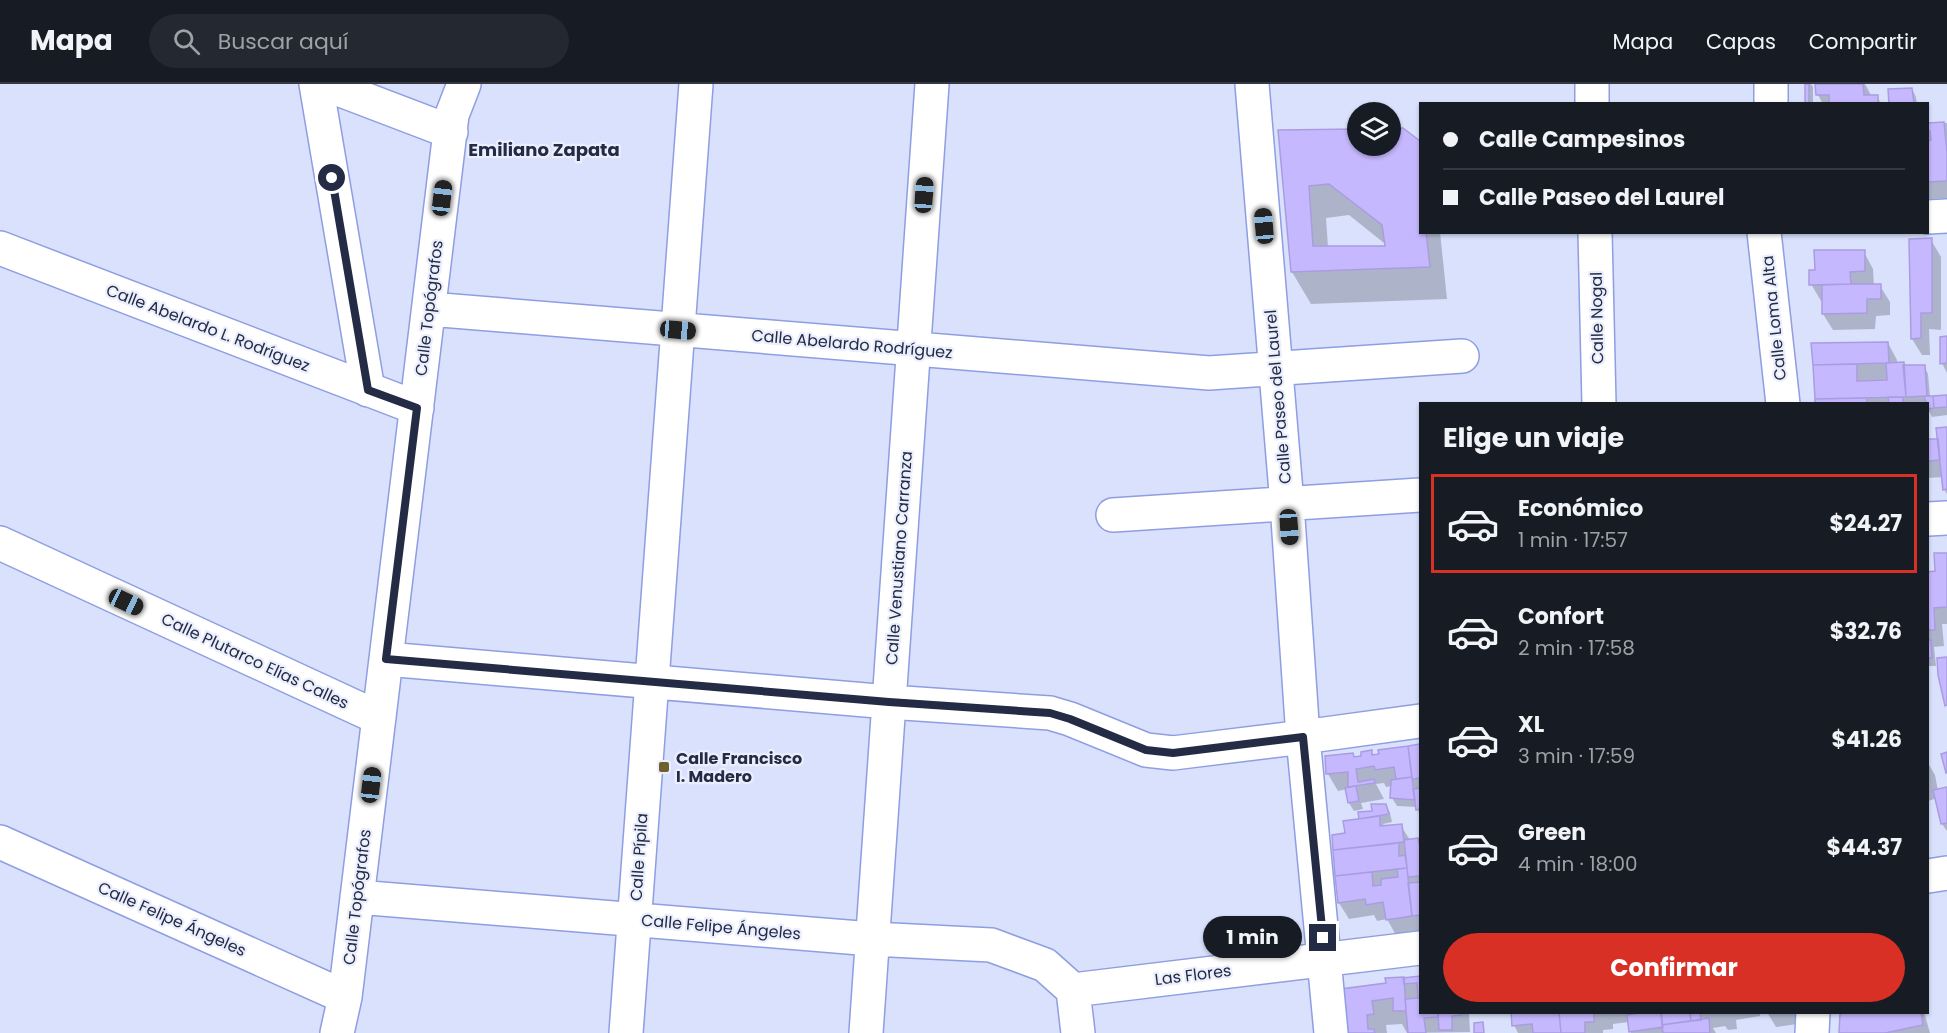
<!DOCTYPE html>
<html lang="es">
<head>
<meta charset="utf-8">
<style>
	:root { --surface:#171b24; --page:#242831; --text:#f1f3f6; --muted:#9ea1a6; --line:#363941; --accent:#d93025 }
	body { margin:0; font-family:Poppins,sans-serif; background:var(--page); color:var(--text); height:100vh; display:flex; flex-direction:column; font-size:22px; white-space:nowrap }
	* { box-sizing:border-box; margin:0 }
	p { font-size:20px; color:var(--muted) }
	.icon { flex:none; width:33px; height:33px; fill:none; stroke:currentColor; stroke-width:2; stroke-linecap:round; stroke-linejoin:round }
	.map { position:relative; flex:1; overflow:hidden }
	.side { position:absolute; left:1419px; top:318px; width:510px; height:612px; display:flex; flex-direction:column; background:var(--surface); border-radius:0px; box-shadow:0 2px 4px #0004 }
	.side>* { flex:none }
	.top-card { position:absolute; left:1419px; top:18px; width:510px; height:132px; border-radius:0px; box-shadow:0 2px 4px #0004; display:grid; align-content:center; height:132px; padding:0 24px; background:var(--surface) }
	.controls { position:absolute; left:1347px; top:18px; display:grid; gap:12px }
	.controls a { display:grid; place-items:center; width:54px; height:54px; border-radius:50%; background:var(--surface); box-shadow:0 2px 4px #0004; font-size:30px }
	.end { position:absolute; width:27px; height:27px; margin:-14px; border:8px solid #242b45; background:#fff; box-shadow:0 0 0 3px #fff }
	.from { border-radius:50% }
	.bubble { position:absolute; height:42px; border-radius:21px; background:var(--surface); box-shadow:0 2px 4px #0004; font-size:20px; font-weight:700; line-height:42px; text-align:center }
	.car { position:absolute; width:18px; height:36px; margin:-18px -9px; border-radius:8px; box-shadow:0 0 4px 2px #0007; background:linear-gradient(#222 24%,#8ab4d8 0 40%,#222 0 76%,#8ab4d8 0 86%,#222 0) }
	.top-card b { display:flex; align-items:center; gap:21px; height:57px; font-size:22px }
	.top-card b+b { border-top:2px solid var(--line) }
	.top-card i { width:15px; height:15px; background:var(--text) }
	ul { padding:0; list-style:none }
	li { display:flex; align-items:center; gap:18px; height:99px; margin:0 12px 9px; padding:0 12px; border:3px solid transparent; border-radius:0px }
	li div { flex:1 }
	li b { display:block; font-size:22px }
	li em { font-style:normal; font-weight:700 }
	li.active { border-color:var(--accent) }
	li>.icon { width:54px; height:54px; stroke-width:1.5 }
	h2 { padding:0 24px; font-size:27px; line-height:72px }
	.action { display:flex; gap:12px; margin-top:auto; padding:12px 24px }
	.action a { flex:1; height:69px; border-radius:36px; background:var(--accent); color:#fff; font-size:24px; font-weight:700; line-height:69px; text-align:center }
	header { display:flex; align-items:center; gap:36px; box-sizing:border-box; height:84px; padding:0 30px; background:var(--surface); border-bottom:2px solid var(--line) }
	header strong { font-size:28px }
	nav { display:flex; gap:33px; margin-inline-start:auto; font-size:21px }
	.search { width:420px; height:54px; background:var(--page); display:flex; align-items:center; gap:15px; box-sizing:border-box; padding:0 21px; border-radius:33px; color:var(--muted); font-size:22px }
	.map>svg:first-child { display:block }
	.shadow { fill:#0003; fill-rule:evenodd }
	.building { fill:#c6b8fe; stroke:#aa9ce0; stroke-width:1.5; fill-rule:evenodd }
	.lines { fill:none; stroke-linecap:round; stroke-linejoin:round }
	.minor-casing { stroke:#8e9ee1; stroke-width:36 }
	.minor { stroke:#fff; stroke-width:33 }
	.route { stroke:#242b45; stroke-width:8 }
	.poi-dot { fill:#6f602d; stroke:#ebeffd; stroke-width:2 }
	.labels { text-anchor:middle; dominant-baseline:central; stroke-width:4.5; stroke-linejoin:round; paint-order:stroke }
	.street-label { font-size:16px; fill:#242b45; stroke:#ebeffd }
	.poi-label { font-size:16px; font-weight:bold; fill:#242b45; stroke:#ebeffd; text-anchor:start }
	.neighbourhood-label { font-size:18px; font-weight:bold; fill:#242b45; stroke:#ebeffd }
</style>
</head>
<body>
<header>
<strong>Mapa</strong>
<div class="search"><svg class="icon" aria-label="search" viewBox="0 0 24 24"><circle cx="10" cy="10" r="6"/><path d="M15 15l6 6"/></svg>Buscar aquí</div>
<nav><a>Mapa</a><a>Capas</a><a>Compartir</a></nav>
</header>
<div class="map">
<svg width="1947" height="949" viewBox="0 0 1947 949">
	<rect width="100%" height="100%" fill="#d9e1fd"/>
	<path class="shadow" d="M1806,0H1811L1813,3V20H1807Z
		M1817,0H1865L1872,13L1877,12L1881,20H1823L1818,11Z
		M1912,5L1916,13L1917,20H1891Z
		M1947,39V114L1928,115V41Z
		M1402,46L1420,59V148H1440L1447,215L1311,220L1292,188L1280,48L1358,62H1390ZM1349,131L1389,163H1328L1326,134Z
		M1931,156L1941,173V246L1929,245L1930,271H1922L1912,255Z
		M1864,168L1873,185L1874,202H1880L1890,218V231L1876,232L1875,245L1833,246L1823,230V217H1821L1811,200L1816,187Z
		M1947,254V289L1942,279Z
		M1888,259L1897,276V280L1904,283L1924,282L1928,290L1930,313H1947V331L1932,333L1928,325V320H1817L1813,261Z
		M1947,344V410L1944,405L1943,393L1928,394V357L1939,356Z
		M1947,470V540H1942L1944,562L1934,563L1936,582H1928V557H1929L1928,555V489H1936Z
		M1420,662V732L1417,723L1397,722L1392,714V702L1386,703L1384,699L1376,700L1384,715L1361,719L1363,725L1354,727L1349,719L1347,705L1338,707L1328,690L1354,674H1363L1371,668L1373,672L1380,671V667Z
		M1928,679L1935,691L1938,707L1947,705V747L1942,740L1937,714L1928,717Z
		M1386,721L1390,729L1392,738L1383,740L1385,743L1401,742L1410,756H1417L1420,761V849L1397,853L1387,835L1377,837L1374,831L1349,835L1339,819L1334,752L1346,750L1361,736L1360,734Z
		M1420,893V928H1473L1469,929L1470,948L1407,949L1402,940L1386,941L1387,949H1347L1343,906L1388,901Z
		M1513,928H1634V931L1654,928H1760V932L1736,936L1737,945L1728,946L1725,942L1713,944L1716,949H1631L1629,938L1613,940V945L1603,946V949H1518L1514,941Z
		M1767,928H1798L1797,940L1776,943Z
		M1858,928H1924L1930,949H1840Z"/>
	<path class="building" d="M1805,0H1809V20H1805Z
		M1815,0H1863L1864,11H1878V20H1829V11H1816Z
		M1912,4L1914,20H1889L1888,5Z
		M1944,38L1947,68V97L1928,98V57L1931,56L1930,47H1928V39Z
		M1390,44H1403L1420,57V148H1426L1430,183L1291,188L1278,46L1358,45V62H1390ZM1329,100L1382,141L1385,162H1313L1309,102Z
		M1932,154V229H1921V254L1911,255L1909,155Z
		M1814,166H1865V187L1850,188L1851,200L1809,201V186H1815Z
		M1851,200H1881V215H1867V229L1822,230V201Z
		M1947,252V279L1940,280V253Z
		M1888,258L1889,279L1813,281L1811,259Z
		M1904,278L1906,313L1815,315L1813,281L1857,280V297L1887,296L1886,279Z
		M1903,281H1925L1927,312L1906,313Z
		M1947,311V323L1934,324L1933,312Z
		M1924,312H1933L1934,324L1928,325Z
		M1888,313H1903V320H1889Z
		M1867,314V320H1815V315Z
		M1947,343V405L1943,406L1936,344Z
		M1928,355H1938L1940,376L1928,377Z
		M1934,469H1947V523L1934,524L1935,546H1928V488L1935,487Z
		M1928,556H1931L1932,574H1928Z
		M1947,573V621L1945,622L1938,591L1937,574Z
		M1420,660V694L1412,695L1408,662Z
		M1408,662L1412,693L1396,695L1394,683L1375,686L1374,682L1356,685L1358,698L1374,695L1375,699L1348,703V688L1326,690L1325,672L1353,669L1354,673L1361,672V668L1372,666V671L1379,670L1378,666Z
		M1947,668V688L1946,689L1941,670Z
		M1412,693L1415,716L1390,714L1391,696Z
		M1356,702L1359,717L1348,719L1345,704Z
		M1947,703V739L1941,740L1933,706Z
		M1420,704V725L1416,726L1413,705Z
		M1371,720H1386L1389,730L1359,735L1358,728L1372,727Z
		M1380,732V742L1402,740L1404,758L1333,766L1332,751L1345,749L1343,737Z
		M1418,754L1420,762V792L1408,793L1404,756Z
		M1399,759V772L1405,771L1407,784L1335,792L1333,766Z
		M1407,784L1412,832L1386,836L1383,818L1366,821L1365,815L1338,819L1335,792L1372,788L1373,802L1381,801V795L1398,793L1397,785Z
		M1420,798V831L1412,832L1408,799Z
		M1420,892V928H1438V933L1424,934L1426,949H1408L1405,915L1418,914L1417,899L1404,900L1403,894Z
		M1404,893L1406,927H1393V914L1372,917L1374,930L1367,931L1368,945H1374L1375,949H1345L1341,905L1386,899L1385,894Z
		M1438,928H1461V931L1452,932V946H1439Z
		M1511,928H1559L1561,949H1533L1532,940L1512,942Z
		M1559,928H1594V938H1585V949H1561Z
		M1644,928H1661L1663,943L1629,948L1627,931Z
		M1661,928H1690L1691,937L1662,941Z
		M1690,928H1700L1701,936L1691,937Z
		M1850,928H1921L1923,941L1885,949H1839L1840,930Z
		M1709,934L1710,949H1663L1662,941Z
		M1483,938L1484,949H1474V939Z"/>
	<g class="lines">
		<g class="minor-casing">
			<path id="minor" d="M316,0L368,306
				M325,0L451,48
				M1252,0L1287,420L1303,653L1331,949
				M1592,0V20
				M1771,20V0
				M1928,133L1947,132
				M1595,148L1599,320
				M1764,148L1783,320
				M0,164L417,324
				M429,225L1209,289L1462,272
				M1113,431L1420,411
				M1928,435L1947,434
				M0,459L379,634
				M386,575L889,618L1050,629L1070,635L1146,666L1173,669L1303,653L1420,637
				M0,758L345,913
				M1928,792L1947,789
				M357,813L872,855L991,861L1045,881L1073,906
				M1073,906L1420,864
				M1073,906L1078,949
				M337,949L345,913L452,31L464,0
				M626,949L696,0
				M866,949L932,0
				M1812,949L1813,928"/>
		</g>
		<use href="#minor" class="minor"/>
	</g>
	<g class="lines">
		<path class="route" d="M332,94L368,306L417,324L386,575L889,618L1050,629L1070,635L1146,666L1173,669L1303,653L1323,854"/>
	</g>
	<rect class="poi-dot" x="658" y="677" width="12" height="12" rx="3"/>
	<g class="labels">
		<g class="street-label">
			<text transform="translate(429 224) rotate(-83)">Calle Topógrafos</text>
			<text transform="translate(1597 234) rotate(-91)">Calle Nogal</text>
			<text transform="translate(1774 234) rotate(-96)">Calle Loma Alta</text>
			<text transform="translate(208 244) rotate(21)">Calle Abelardo L. Rodríguez</text>
			<text transform="translate(852 260) rotate(5)">Calle Abelardo Rodríguez</text>
			<text transform="translate(1278 313) rotate(-95)">Calle Paseo del Laurel</text>
			<text transform="translate(899 474) rotate(-86)">Calle Venustiano Carranza</text>
			<text transform="translate(255 577) rotate(25)">Calle Plutarco Elías Calles</text>
			<text transform="translate(639 773) rotate(-86)">Calle Pípila</text>
			<text transform="translate(357 813) rotate(-83)">Calle Topógrafos</text>
			<text transform="translate(172 835) rotate(24)">Calle Felipe Ángeles</text>
			<text transform="translate(721 843) rotate(5)">Calle Felipe Ángeles</text>
			<text transform="translate(1193 891) rotate(-7)">Las Flores</text>
		</g>
		<g class="poi-label">
			<text x="676" y="674">Calle Francisco<tspan x="676" dy="18">I. Madero</tspan></text>
		</g>
		<g class="neighbourhood-label">
			<text x="544" y="65">Emiliano Zapata</text>
		</g>
	</g>
</svg>
<div class="controls">
<a><svg class="icon" aria-label="layers" viewBox="0 0 24 24"><path d="M12 4l9 5-9 5-9-5zM3 14l9 5 9-5"/></svg></a>
</div>
<i class="end from" style="left:332px;top:94px"></i>
<i class="end" style="left:1323px;top:854px"></i>
<div class="bubble" style="left:1203px;top:832px;width:99px">1 min</div>
<i class="car" style="left:924px;top:111px;rotate:4deg"></i>
<i class="car" style="left:442px;top:114px;rotate:7deg"></i>
<i class="car" style="left:1264px;top:142px;rotate:355deg"></i>
<i class="car" style="left:678px;top:246px;rotate:95deg"></i>
<i class="car" style="left:1289px;top:443px;rotate:176deg"></i>
<i class="car" style="left:126px;top:518px;rotate:115deg"></i>
<i class="car" style="left:371px;top:701px;rotate:7deg"></i>
<div class="top-card">
<b><i class="from"></i>Calle Campesinos</b>
<b><i></i>Calle Paseo del Laurel</b>
</div>
<section class="side">
<h2>Elige un viaje</h2>
<ul>
<li class="active"><svg class="icon" aria-label="car" viewBox="0 0 24 24"><path d="M5 17H2v-5l4-1 3-4h7l3 4 3 1v5h-3M9 17h6M6 11h13"/><circle cx="7" cy="17" r="2"/><circle cx="17" cy="17" r="2"/></svg><div><b>Económico</b><p>1 min · 17:57</p></div><em>$24.27</em></li>
<li><svg class="icon" aria-label="car" viewBox="0 0 24 24"><path d="M5 17H2v-5l4-1 3-4h7l3 4 3 1v5h-3M9 17h6M6 11h13"/><circle cx="7" cy="17" r="2"/><circle cx="17" cy="17" r="2"/></svg><div><b>Confort</b><p>2 min · 17:58</p></div><em>$32.76</em></li>
<li><svg class="icon" aria-label="car" viewBox="0 0 24 24"><path d="M5 17H2v-5l4-1 3-4h7l3 4 3 1v5h-3M9 17h6M6 11h13"/><circle cx="7" cy="17" r="2"/><circle cx="17" cy="17" r="2"/></svg><div><b>XL</b><p>3 min · 17:59</p></div><em>$41.26</em></li>
<li><svg class="icon" aria-label="car" viewBox="0 0 24 24"><path d="M5 17H2v-5l4-1 3-4h7l3 4 3 1v5h-3M9 17h6M6 11h13"/><circle cx="7" cy="17" r="2"/><circle cx="17" cy="17" r="2"/></svg><div><b>Green</b><p>4 min · 18:00</p></div><em>$44.37</em></li>
</ul>
<div class="action"><a>Confirmar</a></div>
</section>
</div>
</body>
</html>
